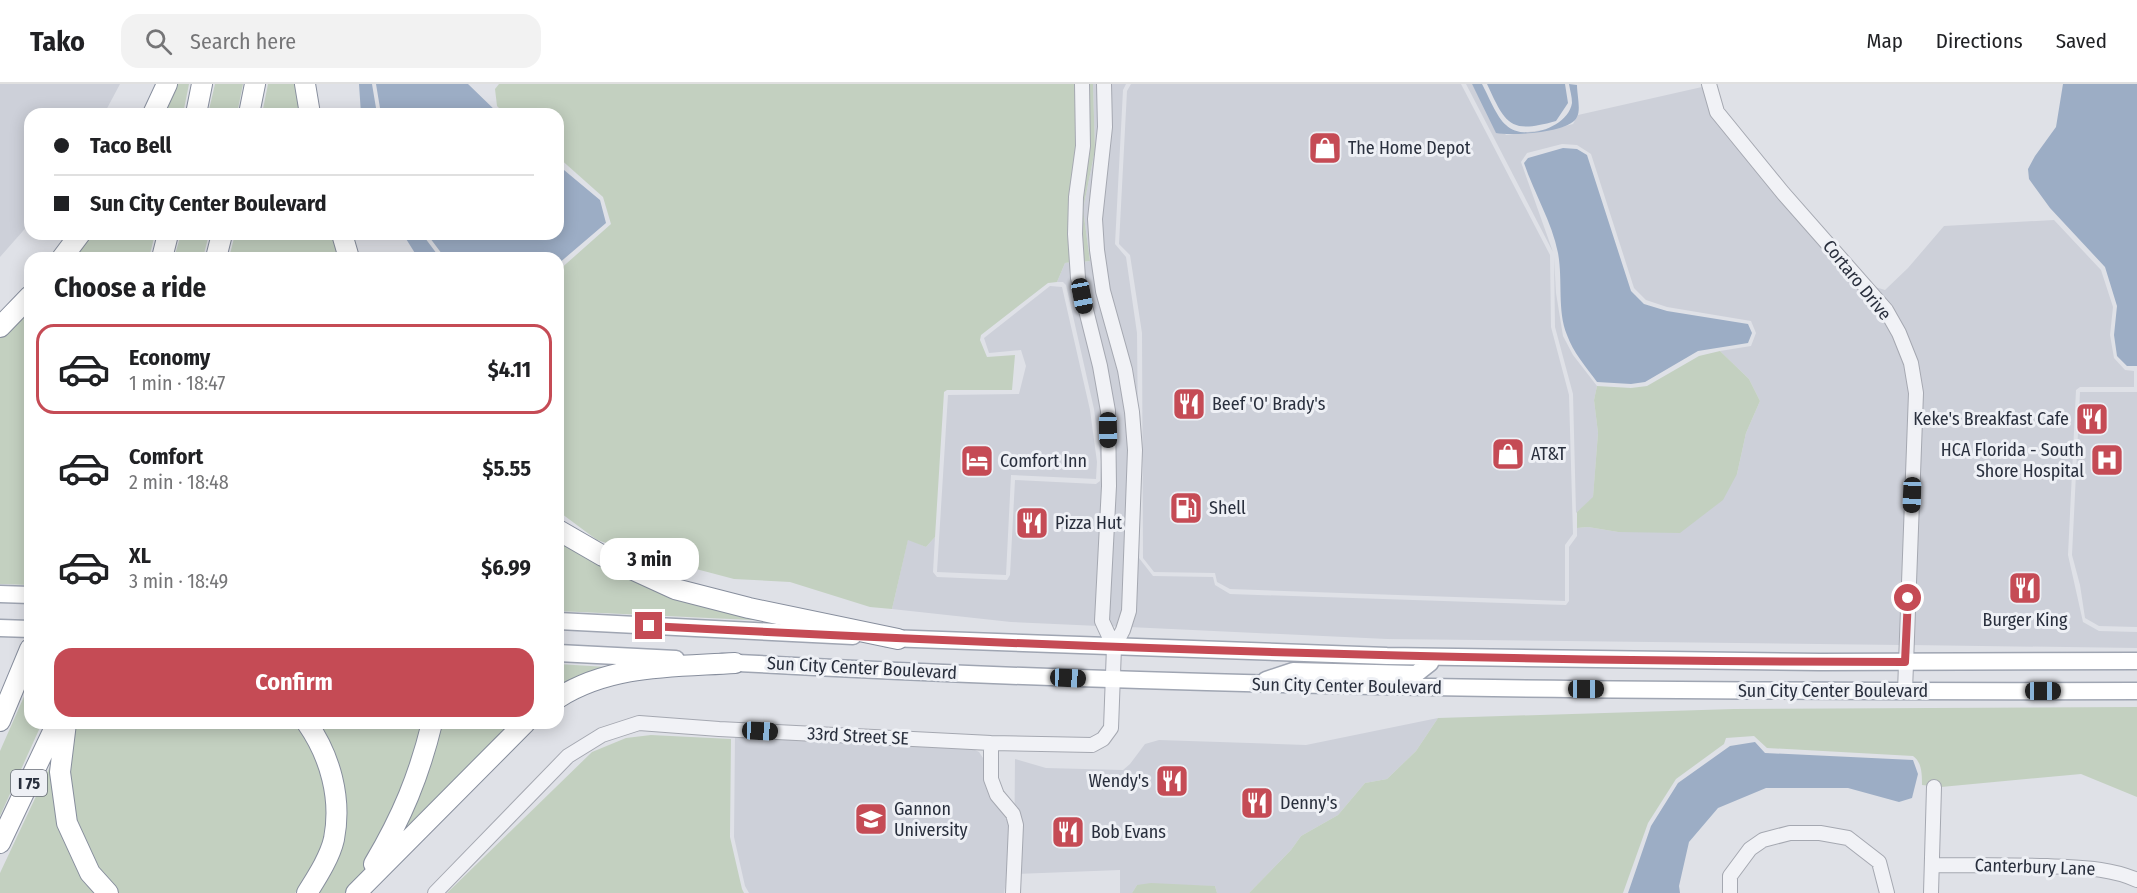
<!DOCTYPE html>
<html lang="en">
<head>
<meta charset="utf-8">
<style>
	:root { --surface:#fff; --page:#f2f2f2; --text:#202124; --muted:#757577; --line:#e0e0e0; --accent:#c54b55 }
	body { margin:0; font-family:"Fira Sans Condensed",sans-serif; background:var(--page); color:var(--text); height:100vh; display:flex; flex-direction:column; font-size:22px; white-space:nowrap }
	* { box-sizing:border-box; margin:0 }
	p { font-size:20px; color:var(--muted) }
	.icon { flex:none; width:33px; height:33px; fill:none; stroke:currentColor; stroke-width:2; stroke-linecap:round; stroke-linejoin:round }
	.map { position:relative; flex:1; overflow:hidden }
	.drawer { position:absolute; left:24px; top:168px; width:540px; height:477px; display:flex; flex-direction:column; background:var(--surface); border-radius:18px; box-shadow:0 3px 15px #0003 }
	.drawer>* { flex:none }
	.guide { position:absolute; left:24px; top:24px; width:540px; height:132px; border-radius:18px; box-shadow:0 3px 15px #0003; display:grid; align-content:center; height:132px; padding:0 30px; background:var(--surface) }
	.end { position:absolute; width:27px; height:27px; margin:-14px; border:8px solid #c54b55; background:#fff; box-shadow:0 0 0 3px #fff }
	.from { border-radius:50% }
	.bubble { position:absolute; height:42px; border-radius:18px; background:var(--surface); box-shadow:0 3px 15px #0003; font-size:20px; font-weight:700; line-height:42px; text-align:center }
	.car { position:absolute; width:18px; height:36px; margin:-18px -9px; border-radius:8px; box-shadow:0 0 4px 2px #0007; background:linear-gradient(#222 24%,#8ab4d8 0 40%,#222 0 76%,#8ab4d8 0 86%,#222 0) }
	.guide b { display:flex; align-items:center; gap:21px; height:57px; font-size:22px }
	.guide b+b { border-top:2px solid var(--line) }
	.guide i { width:15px; height:15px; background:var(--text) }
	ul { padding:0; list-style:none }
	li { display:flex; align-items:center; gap:18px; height:90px; margin:0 12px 9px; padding:0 18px; border:3px solid transparent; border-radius:18px }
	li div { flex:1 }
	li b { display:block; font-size:22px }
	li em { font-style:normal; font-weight:700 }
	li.selected { border-color:var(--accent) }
	li>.icon { width:54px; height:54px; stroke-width:1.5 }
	h2 { padding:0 30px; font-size:27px; line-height:72px }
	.primary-button { display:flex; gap:12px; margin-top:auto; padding:12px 30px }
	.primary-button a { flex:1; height:69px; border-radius:18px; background:var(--accent); color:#fff; font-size:24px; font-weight:700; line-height:69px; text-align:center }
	header { display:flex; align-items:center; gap:36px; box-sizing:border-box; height:84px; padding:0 30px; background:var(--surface); border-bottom:2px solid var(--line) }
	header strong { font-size:28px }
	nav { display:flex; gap:33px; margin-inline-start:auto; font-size:21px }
	.search { width:420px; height:54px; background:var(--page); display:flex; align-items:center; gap:15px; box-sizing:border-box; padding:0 21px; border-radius:18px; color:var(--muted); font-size:22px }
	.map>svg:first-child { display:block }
	.built { fill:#cdd0d9 }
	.green { fill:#c3d0c0 }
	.water { fill:#9cadc5 }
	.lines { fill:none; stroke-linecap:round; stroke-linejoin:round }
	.minor-casing { stroke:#a5a8b1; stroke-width:16 }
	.major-casing { stroke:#9fa5b2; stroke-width:19 }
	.highway-casing { stroke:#878e9d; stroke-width:22 }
	.minor { stroke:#f1f2f6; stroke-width:14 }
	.major { stroke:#fff; stroke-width:16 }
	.highway { stroke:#fff; stroke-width:20 }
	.route { stroke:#c54b55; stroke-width:8 }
	.labels { text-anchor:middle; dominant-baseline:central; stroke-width:6; stroke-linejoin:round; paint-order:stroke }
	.shield { fill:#eef0f5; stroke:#646974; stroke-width:1.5 }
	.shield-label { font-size:16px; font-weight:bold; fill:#292f3d }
	.poi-label { font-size:18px; fill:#292f3d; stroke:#eef0f5; text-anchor:start }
	.street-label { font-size:18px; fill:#292f3d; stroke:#eef0f5 }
</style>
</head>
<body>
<header>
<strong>Tako</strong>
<div class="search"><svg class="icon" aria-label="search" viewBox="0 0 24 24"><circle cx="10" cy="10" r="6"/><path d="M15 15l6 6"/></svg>Search here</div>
<nav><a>Map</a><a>Directions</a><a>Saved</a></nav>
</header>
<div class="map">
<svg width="2137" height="809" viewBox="0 0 2137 809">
	<rect width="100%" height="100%" fill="#dfe1e7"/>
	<path class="built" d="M0,0H120L104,30H30V139L0,173Z
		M1093,0H1099L1100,42L1093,106L1120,287L1130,366L1124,526L1119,543L1110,542L1107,535L1113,402L1082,178L1090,177L1083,125L1095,66Z
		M1109,0H1126L1123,6L1115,160L1126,173L1137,249L1138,348L1108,206L1100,135Z
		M1131,0H1461L1550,171L1551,243L1569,311L1573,450L1565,461V517L1230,505L1217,498L1215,489L1154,488L1143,474L1142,249L1130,171L1119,160L1127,7Z
		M1466,0H1472L1484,22L1506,51L1558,44L1573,40L1578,31L1702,3L1882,230L1895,252L1907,280L1911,309L1901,561L1387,555L1129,543L1138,387L1139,474L1153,492L1213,493L1215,501L1230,510L1566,521L1569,517V463L1577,452V444L1588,443L1618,448L1737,390L1746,349L1760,317L1749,295L1720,267L1751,262L1756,249L1751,237L1667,223L1646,216L1634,204L1591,70L1577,61L1562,60L1527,69L1521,78L1553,168Z
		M2054,136L2101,186L2113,223L2110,251L2114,274L2125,286L2134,287V303H2080L2076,306L2068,471L2083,538L2099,547L2137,548V564L1911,561L1920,308L1872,202L1885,206L1908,184L1944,142Z
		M1554,173L1556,209L1563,252L1573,271L1597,302L1594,316L1598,349L1593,414L1576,429L1573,310L1555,243Z
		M1072,178L1103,327L1104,402L1099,542L1011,538L892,525L908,455L926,463L935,453L933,488L937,493L1007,496L1010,491L1015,396L1096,400L1100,397L1101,377L1094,325L1066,201L1063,198H1057L1065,179Z
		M1050,202L1062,203L1090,326L1097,378L1096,395L1011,391L1006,491L937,488L948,311L1019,310L1026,282L1021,266L989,269L984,254Z
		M2080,308H2137V543L2099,542L2085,534L2080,501L2072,471Z
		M1438,634L1416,667L1387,695L1365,699L1338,731L1301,752L1291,766L1249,809H1217L1215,802L1137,801L1132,809H1120V786L1014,790L1015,675L1046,684L1123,686L1130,680L1145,660L1159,656L1306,661Z
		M735,652L971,664L979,668L985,677L986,703L993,714L1008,731L1010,739V773L1004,809H749L745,802L734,753Z"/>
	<path class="green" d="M171,0H189L183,30H157Z
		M215,0H243L237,30H208Z
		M268,0H301L305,30H262Z
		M499,0H1078L1079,21L1072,178L1065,179L1057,198L1048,199L981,251L980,256L987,273L1015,271L1012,306H947L944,308L935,453L926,463L908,456L892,525L870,523L790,498L734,495L643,471L597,456L558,427V187L611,140L603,113L558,73V30H505L497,22L495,5Z
		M1087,0H1093L1095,66L1083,125L1090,177L1082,178L1079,150Z
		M84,150H155L149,174H67Z
		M181,150H209L203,174H174Z
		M235,150H335L344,174H229Z
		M30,218V501L0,500V248Z
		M1720,267L1749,295L1760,317L1746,349L1737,390L1723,416L1680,449L1618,448L1588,443L1577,444V428L1593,413L1598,349L1594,316L1597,302L1631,304L1647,302L1699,272Z
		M558,451L757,533L752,536L558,527Z
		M558,580L607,583L606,586L558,607Z
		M30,599V639H42L0,732V667Z
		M2137,623V713L2081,690L1941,703L1922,701C1922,691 1922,678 1913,672L1767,664L1754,652L1726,654L1724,660L1676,695L1648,739L1623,809H1249L1291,766L1301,752L1338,731L1365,699L1387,695L1416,667L1438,634L1734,625Z
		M74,639H302L322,676L331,742L307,795L295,809H114L76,749L66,677Z
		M312,639H428L423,659L366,784L349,809H311L337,755Z
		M437,639H517L390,769Z
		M651,651L731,655L730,753L742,805L744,809H447L592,668L626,654Z
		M53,676L97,809H0V789Z
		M1151,799L1215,802L1217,809H1132L1137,801Z"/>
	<path class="water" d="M359,0H372L377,30H361Z
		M376,0H468L499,30H381Z
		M1472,0H1482C1488,11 1497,34 1506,41C1523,58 1568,44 1572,19C1572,13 1570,6 1569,0L1577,1C1577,10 1581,26 1577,33C1570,49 1512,52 1496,49Z
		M1487,0H1565L1568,19L1556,37C1510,50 1506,41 1487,0Z
		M2063,0H2137V282H2127L2117,272L2114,251L2117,222L2105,183L2050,124L2029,95L2028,85L2035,72L2056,43Z
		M1563,64L1577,65L1587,71L1631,207L1644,220L1667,227L1748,240L1752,249L1748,259L1698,267L1645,298L1631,300L1597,298C1586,283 1573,268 1567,251C1557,226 1563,196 1558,169C1552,138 1534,109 1524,79L1528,74Z
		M558,81L600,116L606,139L558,180V174H445L427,150H558Z
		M403,150H422L440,174H418Z
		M1755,658L1765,669L1913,676L1918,690L1912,714L1899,718L1848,704H1766L1718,724L1689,758L1679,802L1680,809H1628L1651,742L1678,699L1730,662Z"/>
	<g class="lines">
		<g class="minor-casing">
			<path id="minor" d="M1104,0L1105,43L1095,135L1097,166L1103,207L1125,286L1132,328L1135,366L1129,527L1123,546L1114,563
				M1709,0L1717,28L1783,109L1886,226L1899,249L1911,279L1916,309L1905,607
				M991,659V695L997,711L1013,730L1016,741L1013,809
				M1932,781C1970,781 2008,781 2047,782C2078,784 2108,783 2137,796
				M435,809L568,672L602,651L639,639L719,645L991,659L1092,661L1103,655L1111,644L1114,563L1102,537L1109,402L1108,327L1100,282L1078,194L1075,150L1076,113L1083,62L1082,0
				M1730,809V792L1750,765L1763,756L1790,749H1820L1848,754L1879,778L1887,809
				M1931,809L1934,703"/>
		</g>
		<g class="major-casing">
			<path id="major" d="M0,510L30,511
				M558,537L853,552
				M0,544L30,545
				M887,554L1387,572L1820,578L2137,577
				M558,569L676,575
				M722,578C1194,605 1665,608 2137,607
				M1266,596L1293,587L1416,590L1430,579L1433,573"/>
		</g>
		<g class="highway-casing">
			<path id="highway" d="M305,0L310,30
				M153,30L167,0
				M196,30L202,0
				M249,30L255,0
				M342,150L349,174
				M62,174L80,150
				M162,174L168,150
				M216,174L222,150
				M0,243L30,212
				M558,446L603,472L675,505L749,524L898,555
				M558,614C611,580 674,583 735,579
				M0,637L30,565
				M66,639L60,688L67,739L90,789L108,809
				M0,759L57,639
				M374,780C402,733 419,692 432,639
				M307,809C317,793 330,773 334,755C342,714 330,672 307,639
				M356,809L525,639"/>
		</g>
		<use href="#minor" class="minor"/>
		<use href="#major" class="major"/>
		<use href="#highway" class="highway"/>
	</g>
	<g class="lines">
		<path class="route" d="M649,542C1067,564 1486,578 1905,578L1908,514"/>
	</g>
	<defs>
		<g id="shop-square" transform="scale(1.725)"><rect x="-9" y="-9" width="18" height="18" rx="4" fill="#c54b55" stroke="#eef0f5"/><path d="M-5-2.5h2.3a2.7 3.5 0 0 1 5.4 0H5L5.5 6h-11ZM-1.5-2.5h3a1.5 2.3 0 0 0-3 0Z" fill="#fff"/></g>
		<g id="restaurant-square" transform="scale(1.725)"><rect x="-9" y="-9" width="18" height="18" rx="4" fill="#c54b55" stroke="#eef0f5"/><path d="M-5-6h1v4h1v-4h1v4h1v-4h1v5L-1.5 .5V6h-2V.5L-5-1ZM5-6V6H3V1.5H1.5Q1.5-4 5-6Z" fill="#fff"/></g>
		<g id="hospital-square" transform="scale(1.725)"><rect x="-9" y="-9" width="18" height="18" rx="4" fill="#c54b55" stroke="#eef0f5"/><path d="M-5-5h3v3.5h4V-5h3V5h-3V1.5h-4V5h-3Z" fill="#fff"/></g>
		<g id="hotel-square" transform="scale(1.725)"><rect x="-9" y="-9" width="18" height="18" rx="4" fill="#c54b55" stroke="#eef0f5"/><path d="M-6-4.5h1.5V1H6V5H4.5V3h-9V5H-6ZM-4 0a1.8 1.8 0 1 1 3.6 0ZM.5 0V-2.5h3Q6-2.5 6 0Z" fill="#fff"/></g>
		<g id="fuel-square" transform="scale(1.725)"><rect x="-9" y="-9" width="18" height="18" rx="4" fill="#c54b55" stroke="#eef0f5"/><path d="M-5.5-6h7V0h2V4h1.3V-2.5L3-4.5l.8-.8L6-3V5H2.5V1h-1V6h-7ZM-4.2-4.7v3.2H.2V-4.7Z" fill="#fff"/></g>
		<g id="university-square" transform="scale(1.725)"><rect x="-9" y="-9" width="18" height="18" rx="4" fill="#c54b55" stroke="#eef0f5"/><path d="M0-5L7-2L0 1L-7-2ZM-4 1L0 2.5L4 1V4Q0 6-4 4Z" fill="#fff"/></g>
	</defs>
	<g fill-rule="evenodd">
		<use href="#shop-square" x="1325" y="64"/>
		<use href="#restaurant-square" x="1189" y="320"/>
		<use href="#restaurant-square" x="2092" y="335"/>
		<use href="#shop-square" x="1508" y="370"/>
		<use href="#hospital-square" x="2107" y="376"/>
		<use href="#hotel-square" x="977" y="377"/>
		<use href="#fuel-square" x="1186" y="424"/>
		<use href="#restaurant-square" x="1032" y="439"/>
		<use href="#restaurant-square" x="2025" y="504"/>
		<use href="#restaurant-square" x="1172" y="697"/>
		<use href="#restaurant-square" x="1257" y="719"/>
		<use href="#university-square" x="871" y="735"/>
		<use href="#restaurant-square" x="1068" y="748"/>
	</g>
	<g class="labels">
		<rect class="shield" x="11" y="686" width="36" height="26" rx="4.5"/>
		<g class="shield-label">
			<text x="29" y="699">I 75</text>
		</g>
		<g class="poi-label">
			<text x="1348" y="64">The Home Depot</text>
			<text x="1212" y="320">Beef 'O' Brady's</text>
			<text x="2069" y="335" text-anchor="end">Keke's Breakfast Cafe</text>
			<text x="2084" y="366" text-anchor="end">HCA Florida - South<tspan x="2084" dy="21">Shore Hospital</tspan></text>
			<text x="1531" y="370">AT&amp;T</text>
			<text x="1000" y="377">Comfort Inn</text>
			<text x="1209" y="424">Shell</text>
			<text x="1055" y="439">Pizza Hut</text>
			<text x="2025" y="536" text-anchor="middle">Burger King</text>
			<text x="1149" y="697" text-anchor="end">Wendy's</text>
			<text x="1280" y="719">Denny's</text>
			<text x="894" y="725">Gannon<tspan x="894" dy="21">University</tspan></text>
			<text x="1091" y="748">Bob Evans</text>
		</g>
		<g class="street-label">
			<text transform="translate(1857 196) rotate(51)">Cortaro Drive</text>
			<text transform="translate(862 584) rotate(3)">Sun City Center Boulevard</text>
			<text transform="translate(1347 602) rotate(1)">Sun City Center Boulevard</text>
			<text x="1833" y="607">Sun City Center Boulevard</text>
			<text transform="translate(858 652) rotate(3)">33rd Street SE</text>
			<text transform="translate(2035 783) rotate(2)">Canterbury Lane</text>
		</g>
	</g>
</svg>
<i class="end from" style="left:1908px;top:514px"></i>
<i class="end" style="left:649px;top:542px"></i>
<div class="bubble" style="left:600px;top:454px;width:99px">3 min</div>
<i class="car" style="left:1082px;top:212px;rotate:169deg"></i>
<i class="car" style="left:1108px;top:346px;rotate:179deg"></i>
<i class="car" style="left:1912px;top:411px;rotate:182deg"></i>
<i class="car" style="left:1068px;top:594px;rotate:93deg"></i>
<i class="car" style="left:1586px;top:605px;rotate:90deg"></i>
<i class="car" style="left:2043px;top:607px;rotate:90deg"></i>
<i class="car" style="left:760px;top:647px;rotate:93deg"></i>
<div class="guide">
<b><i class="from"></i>Taco Bell</b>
<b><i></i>Sun City Center Boulevard</b>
</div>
<section class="drawer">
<h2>Choose a ride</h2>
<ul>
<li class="selected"><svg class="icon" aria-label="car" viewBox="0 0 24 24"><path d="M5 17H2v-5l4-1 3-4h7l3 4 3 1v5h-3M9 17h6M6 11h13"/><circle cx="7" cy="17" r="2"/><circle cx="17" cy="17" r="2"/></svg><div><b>Economy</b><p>1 min · 18:47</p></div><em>$4.11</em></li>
<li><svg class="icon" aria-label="car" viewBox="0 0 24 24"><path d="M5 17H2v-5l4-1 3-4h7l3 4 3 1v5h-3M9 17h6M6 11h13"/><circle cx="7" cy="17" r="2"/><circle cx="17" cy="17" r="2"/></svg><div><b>Comfort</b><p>2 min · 18:48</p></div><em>$5.55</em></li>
<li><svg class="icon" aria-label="car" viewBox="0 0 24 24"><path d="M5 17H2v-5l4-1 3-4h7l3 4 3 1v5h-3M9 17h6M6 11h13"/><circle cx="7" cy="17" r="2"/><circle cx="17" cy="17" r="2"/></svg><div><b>XL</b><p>3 min · 18:49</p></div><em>$6.99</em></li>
</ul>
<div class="primary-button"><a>Confirm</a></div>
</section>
</div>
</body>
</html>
